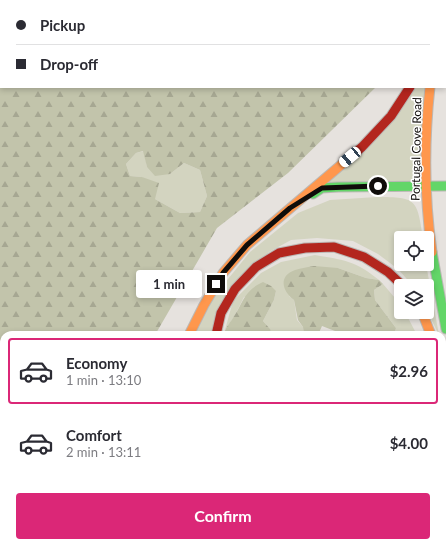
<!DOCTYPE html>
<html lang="en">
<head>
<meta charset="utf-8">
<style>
	:root { --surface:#fff; --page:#f7f7f7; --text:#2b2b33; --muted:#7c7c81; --line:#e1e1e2; --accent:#db2777 }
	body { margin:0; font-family:Lato,sans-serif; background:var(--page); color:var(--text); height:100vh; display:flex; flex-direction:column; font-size:15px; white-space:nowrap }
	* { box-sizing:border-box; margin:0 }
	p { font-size:13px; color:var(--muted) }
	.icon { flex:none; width:22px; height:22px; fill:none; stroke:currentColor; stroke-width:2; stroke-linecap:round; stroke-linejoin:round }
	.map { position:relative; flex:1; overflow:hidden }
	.side { position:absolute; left:0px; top:331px; width:446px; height:216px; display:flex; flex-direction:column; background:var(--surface); border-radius:12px 12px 0 0; box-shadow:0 2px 6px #0003 }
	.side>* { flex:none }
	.banner { position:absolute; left:0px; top:0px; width:446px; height:88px; box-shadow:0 2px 6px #0003; display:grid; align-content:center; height:88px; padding:0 16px; background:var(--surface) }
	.fabs { position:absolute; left:394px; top:231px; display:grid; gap:8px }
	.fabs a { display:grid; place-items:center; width:40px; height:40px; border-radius:4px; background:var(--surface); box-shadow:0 2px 6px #0003; font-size:20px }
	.end { position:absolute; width:18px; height:18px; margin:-9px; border:5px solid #0f0c0a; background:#fff; box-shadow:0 0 0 2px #fff }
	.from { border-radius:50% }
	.bubble { position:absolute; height:28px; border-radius:4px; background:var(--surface); box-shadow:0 2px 6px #0003; font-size:13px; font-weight:700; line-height:28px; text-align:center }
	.car { position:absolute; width:12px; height:24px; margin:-12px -6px; border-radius:5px; box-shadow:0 0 3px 1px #0007; background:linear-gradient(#fff 24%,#345 0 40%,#fff 0 76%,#345 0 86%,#fff 0) }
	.banner b { display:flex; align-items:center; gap:14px; height:38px; font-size:15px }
	.banner b+b { border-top:1px solid var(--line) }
	.banner i { width:10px; height:10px; background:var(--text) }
	ul { padding:7px 0 0; list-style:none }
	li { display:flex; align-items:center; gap:12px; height:66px; margin:0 8px 6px; padding:0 8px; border:2px solid transparent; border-radius:4px }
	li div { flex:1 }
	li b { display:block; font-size:15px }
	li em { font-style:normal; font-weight:700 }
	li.current { border-color:var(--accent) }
	li>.icon { width:36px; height:36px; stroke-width:1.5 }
	.cta { display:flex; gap:8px; margin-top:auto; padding:8px 16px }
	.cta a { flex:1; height:46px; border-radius:4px; background:var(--accent); color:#fff; font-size:16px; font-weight:700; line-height:46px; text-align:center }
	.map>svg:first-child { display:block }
	.green { fill:#d3d4c0 }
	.forest { fill:url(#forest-firs); fill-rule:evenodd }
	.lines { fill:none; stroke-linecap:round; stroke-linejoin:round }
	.fast-casing { stroke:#bbb8b5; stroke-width:11 }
	.slow-casing { stroke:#bbb8b5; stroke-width:11 }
	.jam-casing { stroke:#bbb8b5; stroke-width:11 }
	.fast { stroke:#63d668; stroke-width:9 }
	.slow { stroke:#ff974d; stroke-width:9 }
	.jam { stroke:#b3261e; stroke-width:9 }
	.route { stroke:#0f0c0a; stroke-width:5 }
	.labels { text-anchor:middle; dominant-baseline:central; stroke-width:3; stroke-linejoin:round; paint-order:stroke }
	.street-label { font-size:12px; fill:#0f0c0a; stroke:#fff }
</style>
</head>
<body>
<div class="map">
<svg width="446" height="547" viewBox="0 0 446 547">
	<defs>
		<pattern id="forest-firs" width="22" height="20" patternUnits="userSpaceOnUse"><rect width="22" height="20" fill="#c2c4ab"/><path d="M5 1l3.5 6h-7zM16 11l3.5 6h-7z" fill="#a6a792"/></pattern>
	</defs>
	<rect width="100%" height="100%" fill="#e6e2de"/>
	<path class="green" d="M414,87H425L418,182L325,184Z
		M144,151L147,167L170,174L184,163L200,170L207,196L200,212L180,213L155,199L142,177L130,176L126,164L136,153Z
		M377,197C417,197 417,199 423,238H401V264H426L439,335L427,311V286H413L398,269L378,254L353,241L317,238L291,240L269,252L208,335H195L215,295L250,252L298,213L330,200Z
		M315,255C344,260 356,261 379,280L366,278L338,268L289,296L294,300L297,320L303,327L304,335H268L271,330L263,321L274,300L276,291L244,297L234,317L225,330L233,301L261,273L281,262Z
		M383,284L401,305V312H405L417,335H394L396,328L375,300L374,290Z
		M442,393L446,402V446L442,447Z
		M442,499H446V547H421L410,543H442Z"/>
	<path class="forest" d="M0,0L324,1H1V87H376L288,173L217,228L155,335H4V502L0,503ZM143,151L147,167L155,176L170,174L184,163L200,170L207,196L200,212L180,213L155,199L159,183L142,177L130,176L126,164L136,153Z
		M314,266L338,268L366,278L379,280L383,284L374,290L375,300L396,328L394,335H337L335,331L322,326L318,335H304L303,327L298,320L294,300C282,291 278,276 295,270C301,268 308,267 314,266Z
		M263,282L271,286L276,291L274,300L263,321L271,330L268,335H224C225,328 229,324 233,318C243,303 244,290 263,282Z"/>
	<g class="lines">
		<g class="fast-casing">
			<path id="fast" d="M445,14L446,10
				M313,194L322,188L338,187L446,186
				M432,252L446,329
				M369,543L388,547
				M122,547L145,543"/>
		</g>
		<g class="slow-casing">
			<path id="slow" d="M430,87C424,142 424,196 432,252
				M422,312L431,335
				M189,335L204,305L223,273L247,245L348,159
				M442,360L446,369
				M442,458L446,457
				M0,542L4,541
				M241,547L283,543"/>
		</g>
		<g class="jam-casing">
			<path id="jam" d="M443,1L444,0
				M348,159L362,147L391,116L410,87
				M216,335L221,313L235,289L256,267L279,253L305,248L334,247L364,257L388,272L403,286
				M442,487L446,486
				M0,529L4,528"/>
		</g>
		<use href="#fast" class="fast"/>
		<use href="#slow" class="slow"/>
		<use href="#jam" class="jam"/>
	</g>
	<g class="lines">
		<path class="route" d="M216,284L223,273L247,245L290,208L322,188L378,186"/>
	</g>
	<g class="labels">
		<g class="street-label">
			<text transform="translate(416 149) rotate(-89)">Portugal Cove Road</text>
		</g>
	</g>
</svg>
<div class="fabs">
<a><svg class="icon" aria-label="locate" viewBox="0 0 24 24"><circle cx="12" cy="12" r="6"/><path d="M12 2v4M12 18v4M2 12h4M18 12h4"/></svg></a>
<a><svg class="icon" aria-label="layers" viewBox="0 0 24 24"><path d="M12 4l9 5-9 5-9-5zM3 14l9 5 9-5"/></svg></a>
</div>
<i class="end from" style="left:378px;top:186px"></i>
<i class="end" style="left:216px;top:284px"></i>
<div class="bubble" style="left:136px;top:270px;width:66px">1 min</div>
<i class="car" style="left:350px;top:157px;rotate:230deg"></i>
<div class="banner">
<b><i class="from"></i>Pickup</b>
<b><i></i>Drop-off</b>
</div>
<section class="side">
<ul>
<li class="current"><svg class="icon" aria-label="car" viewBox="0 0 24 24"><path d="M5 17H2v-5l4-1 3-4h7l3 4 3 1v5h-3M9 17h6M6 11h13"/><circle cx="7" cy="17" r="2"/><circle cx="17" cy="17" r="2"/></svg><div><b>Economy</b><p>1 min · 13:10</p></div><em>$2.96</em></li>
<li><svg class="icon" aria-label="car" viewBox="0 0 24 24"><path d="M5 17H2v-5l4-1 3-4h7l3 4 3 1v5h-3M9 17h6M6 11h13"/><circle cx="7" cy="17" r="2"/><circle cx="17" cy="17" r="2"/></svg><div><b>Comfort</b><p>2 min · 13:11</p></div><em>$4.00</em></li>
</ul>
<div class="cta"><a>Confirm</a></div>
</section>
</div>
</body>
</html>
